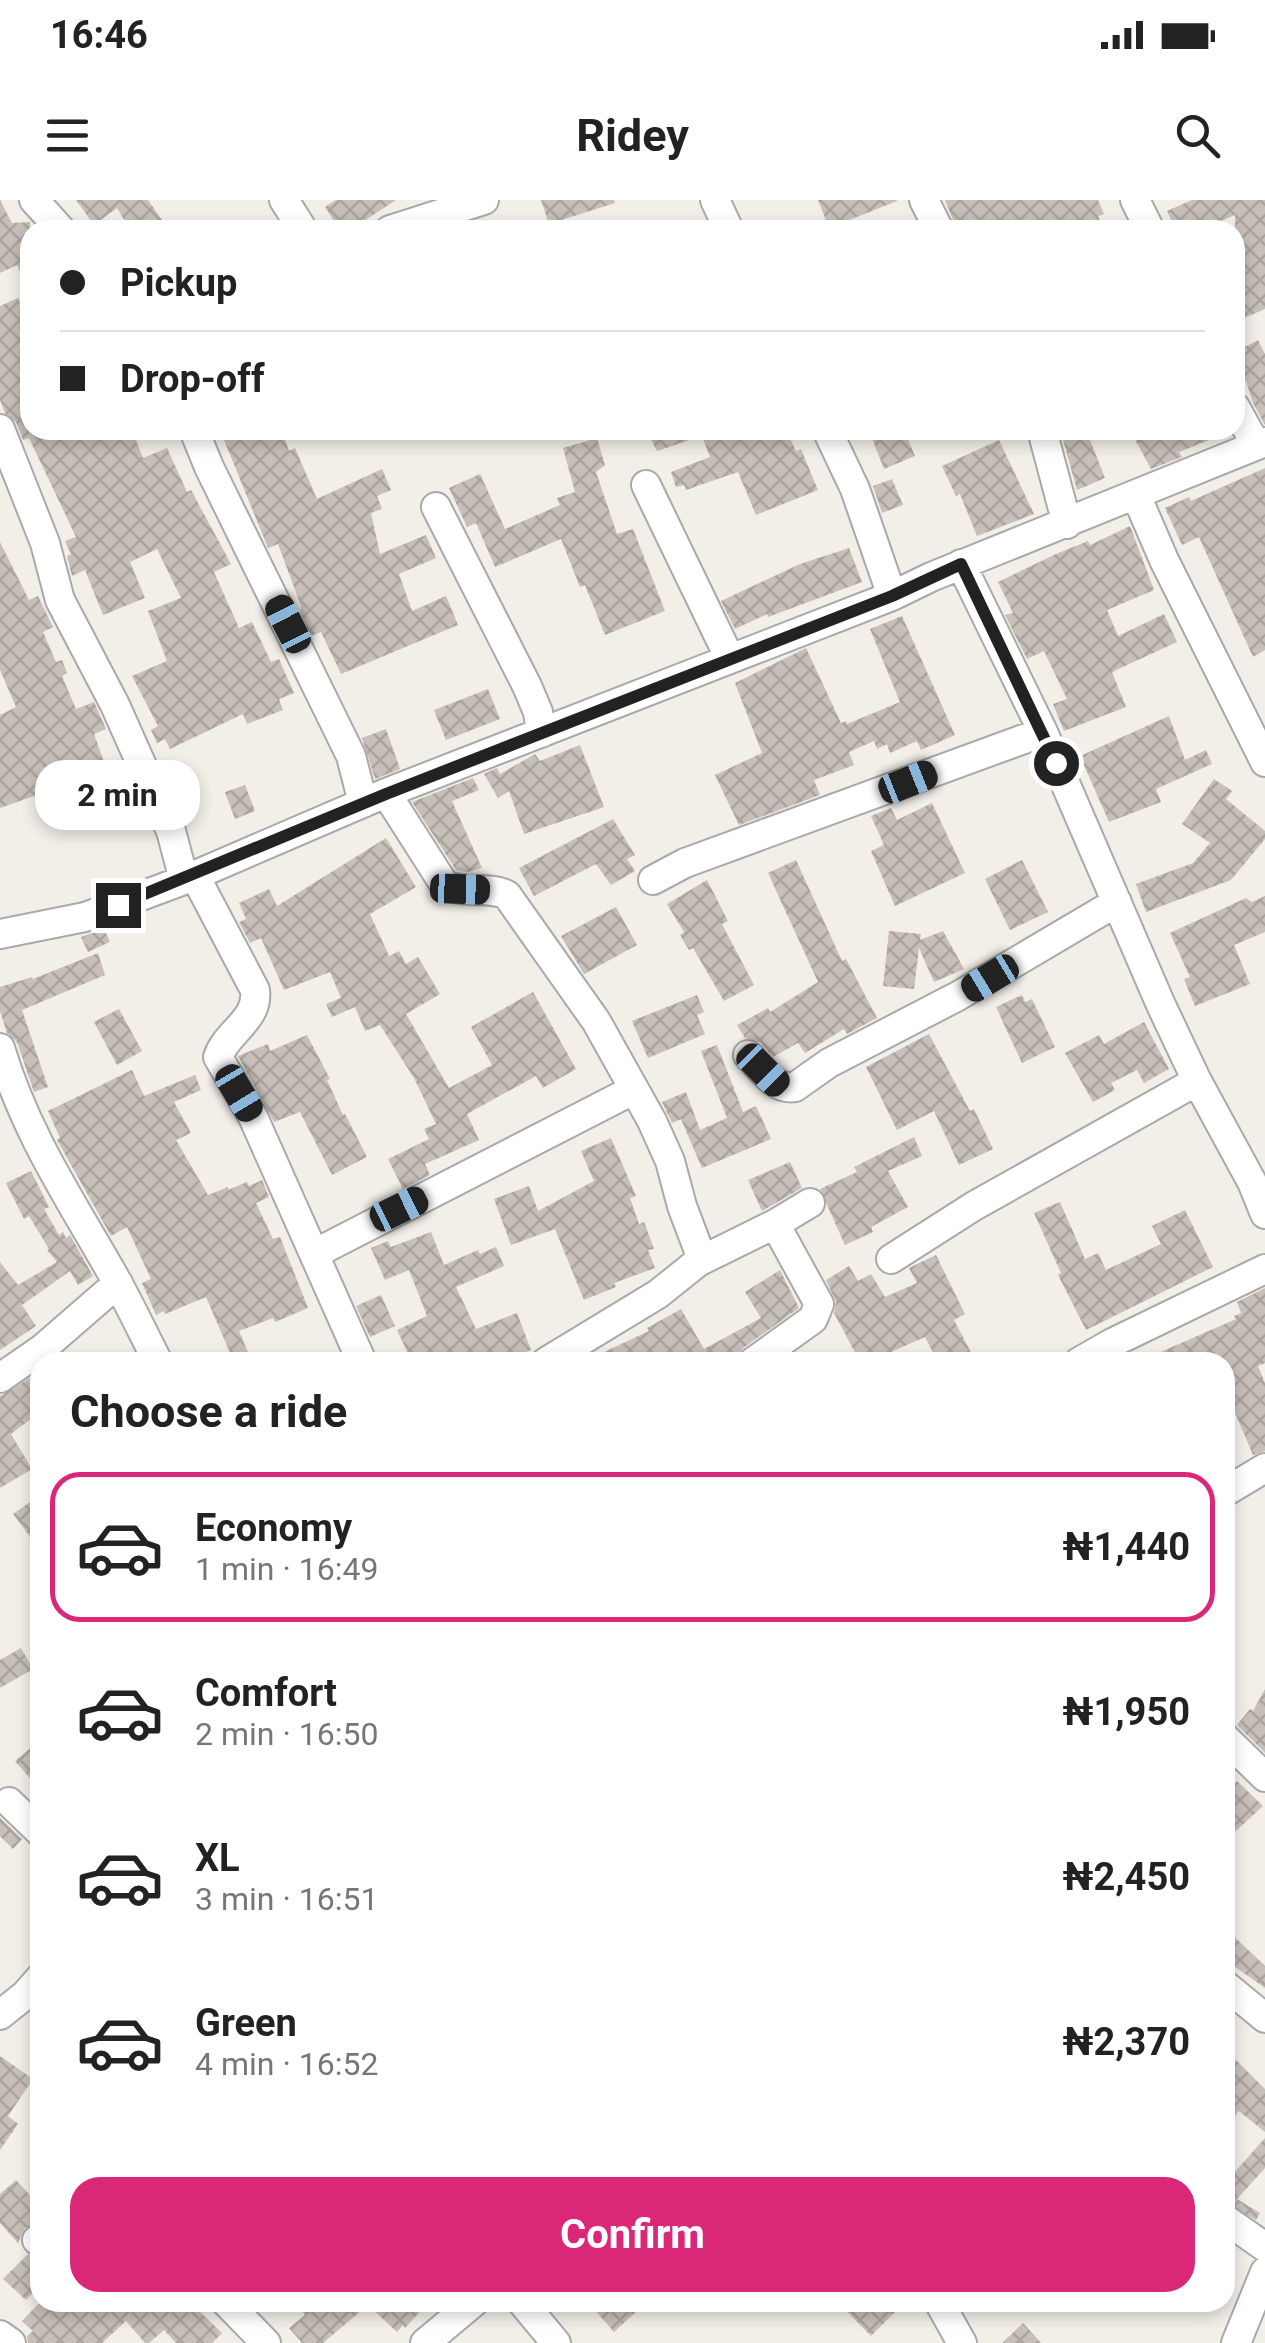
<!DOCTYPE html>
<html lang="en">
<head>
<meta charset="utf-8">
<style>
	:root { --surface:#fff; --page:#f6f6f6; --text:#222; --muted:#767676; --line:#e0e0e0; --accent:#db2777 }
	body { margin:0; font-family:Roboto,sans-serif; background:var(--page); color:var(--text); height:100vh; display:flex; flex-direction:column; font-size:38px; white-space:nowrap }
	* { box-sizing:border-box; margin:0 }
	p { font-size:32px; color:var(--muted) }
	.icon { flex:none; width:55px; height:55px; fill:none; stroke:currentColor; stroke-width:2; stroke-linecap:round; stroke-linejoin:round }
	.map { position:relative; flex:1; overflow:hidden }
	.drawer { position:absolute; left:30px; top:1152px; width:1205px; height:960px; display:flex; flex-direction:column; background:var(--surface); border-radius:30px; box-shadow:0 5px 15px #0003 }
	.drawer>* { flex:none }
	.guide { position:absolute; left:20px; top:20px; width:1225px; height:220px; border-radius:30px; box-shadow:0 5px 15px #0003; display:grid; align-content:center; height:220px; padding:0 40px; background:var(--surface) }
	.end { position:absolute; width:45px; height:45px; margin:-22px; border:12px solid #222; background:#fff; box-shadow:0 0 0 5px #fff }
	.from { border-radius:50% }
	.bubble { position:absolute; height:70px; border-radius:30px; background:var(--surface); box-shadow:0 5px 15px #0003; font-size:32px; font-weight:700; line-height:70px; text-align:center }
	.car { position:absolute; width:30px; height:60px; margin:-30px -15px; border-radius:12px; box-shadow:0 0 8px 2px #0007; background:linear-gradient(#222 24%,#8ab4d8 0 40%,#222 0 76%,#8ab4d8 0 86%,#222 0) }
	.guide b { display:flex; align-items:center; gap:35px; height:95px; font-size:38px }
	.guide b+b { border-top:2px solid var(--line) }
	.guide i { width:25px; height:25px; background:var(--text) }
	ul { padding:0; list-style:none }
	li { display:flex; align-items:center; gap:30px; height:150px; margin:0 20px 15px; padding:0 20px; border:5px solid transparent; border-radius:30px }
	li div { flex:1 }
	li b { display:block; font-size:38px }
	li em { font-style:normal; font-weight:700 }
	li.selected { border-color:var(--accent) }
	li>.icon { width:90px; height:90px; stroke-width:1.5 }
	h2 { padding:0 40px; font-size:45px; line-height:120px }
	.cta { display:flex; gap:20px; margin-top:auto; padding:20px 40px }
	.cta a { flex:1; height:115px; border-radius:30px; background:var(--accent); color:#fff; font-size:40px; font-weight:700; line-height:115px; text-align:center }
	.status { display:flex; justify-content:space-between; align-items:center; height:70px; padding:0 50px; background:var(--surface); direction:ltr }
	.status svg { height:28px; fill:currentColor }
	header { display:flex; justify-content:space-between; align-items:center; height:130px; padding:0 40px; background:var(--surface); font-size:45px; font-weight:700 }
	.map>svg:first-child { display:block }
	.building { fill:url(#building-cross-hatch) }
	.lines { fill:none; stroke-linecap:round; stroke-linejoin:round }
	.minor-casing { stroke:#a9a9a9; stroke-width:32 }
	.minor { stroke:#fff; stroke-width:28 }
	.route { stroke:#222; stroke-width:12 }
</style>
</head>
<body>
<div class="status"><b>16:46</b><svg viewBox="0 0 49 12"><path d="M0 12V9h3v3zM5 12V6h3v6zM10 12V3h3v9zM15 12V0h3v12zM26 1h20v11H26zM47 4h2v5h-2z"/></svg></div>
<header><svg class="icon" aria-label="menu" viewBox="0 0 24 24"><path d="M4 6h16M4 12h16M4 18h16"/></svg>Ridey<svg class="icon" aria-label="search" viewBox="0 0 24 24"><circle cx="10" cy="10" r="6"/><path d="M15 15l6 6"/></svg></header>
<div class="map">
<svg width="1265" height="2143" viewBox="0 0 1265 2143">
	<defs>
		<pattern id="building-cross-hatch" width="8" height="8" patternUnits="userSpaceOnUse" patternTransform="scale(2.5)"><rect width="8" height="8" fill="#c7bfb8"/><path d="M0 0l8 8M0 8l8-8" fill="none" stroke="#aba49e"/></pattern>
	</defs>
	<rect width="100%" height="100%" fill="#f2efe9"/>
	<path class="building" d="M0,0L12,23L30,22V94L17,65L0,73Z
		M76,0H148L169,30H130L117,8L94,25Z
		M336,0H396L350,30H340L325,7Z
		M541,0H614L615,3L549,24Z
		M818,0H897V1L829,28Z
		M945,0H1098L1104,14L1098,16L1102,26L1091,30H957Z
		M1192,0H1265V109L1235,122V15L1201,30H1176L1167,11Z
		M18,98L30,126V230H132L143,258L167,248L187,292L191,290L231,364L214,372L239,428L252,422L271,462L279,459L294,493L279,499L283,510L247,524L243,514L170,549L165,539L157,543L151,530L158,526L132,476L167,461L148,411L181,398L157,349L130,362L145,398L103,415L85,370L72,376L67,356L71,354L65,341L76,337L29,238L23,240L16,222L5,213L0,200V106Z
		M1258,140L1265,154V225L1253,203L1246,181L1240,184L1235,175V152Z
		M220,230H282L289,251L295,248L317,299L382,269L391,290L377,296L382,309L371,313L380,354L426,335L436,358L399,374L412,411L446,396L458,425L341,474L321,432L311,436L300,413L301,406L278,344L268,348Z
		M646,230H786L796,251L801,249L818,290L756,315L738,272L686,290L684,285L676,287L671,272L710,257L702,236L657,251Z
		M887,230H904L915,256L884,269L871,236Z
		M1076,230H1086L1105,278L1077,290L1062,236Z
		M1130,230H1228L1229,232L1179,252L1182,257L1151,269Z
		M597,238L605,265L596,272L617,334L633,329L665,411L605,435L585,385L580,387L561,339L495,367L476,323L467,327L449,288L480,274L505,329L560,305L557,298L575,292L563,248Z
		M999,240L1034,314L977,336L960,294L956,296L942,266Z
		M1265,268V450L1253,457L1199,337L1182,345L1165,308L1189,297L1191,301Z
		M892,279L903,305L882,313L873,286Z
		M1130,326L1154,390L1107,410L1118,436L1164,414L1177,442L1112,472L1126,507L1064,531L1053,504L1067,499L1044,451L1027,459L1005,415L1013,413L998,382L1056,354L1088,341L1090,345Z
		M0,342L29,400L38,396L53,427L43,432L56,462L62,460L67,473L62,476L76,509L94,502L99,513L106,529L94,534L108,573L69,587L71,593L54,599L51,590L0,608V515L16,507L0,470Z
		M849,348L862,382L768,417L767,414L735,429L721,401L800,364Z
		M902,416L955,535L921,550L917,541L890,553L887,544L877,549L874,541L849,552L854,565L814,580L820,595L739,625L715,575L762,553L735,483L806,448L841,523L846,521L847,524L900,502L870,429Z
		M488,489L500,519L446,540L434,510Z
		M1169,516L1185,560L1206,550L1212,564L1156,589L1161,602L1109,622L1080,556Z
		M386,529L400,569L375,579L362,538Z
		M580,545L604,607L524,634L509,591L498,598L484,574L497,568L500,574L535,554L540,561Z
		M473,578L479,590L452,601L482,668L468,672L456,670L412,602Z
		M1214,579L1232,591L1226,599L1265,631V639L1231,680L1146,712L1136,684L1193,663L1210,643L1182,624Z
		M245,585L255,611L235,619L225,592Z
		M932,603L965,673L895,706L871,651L884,645L871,616L891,608L897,620Z
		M613,619L635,655L627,659L635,671L611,685L596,664L534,696L519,668Z
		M386,638L416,687L370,714L389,756L399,751L406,764L418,757L440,794L406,814L449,888L492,865L471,827L533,792L576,869L543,888L536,876L467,914L479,940L425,964L430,975L403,989L388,959L429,939L424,929L436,924L414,878L380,825L365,831L355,807L332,817L326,804L341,798L330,772L284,790L261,738L250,743L239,722L246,719L239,703L269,689L277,706Z
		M796,660L842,761L846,759L877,818L847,834L844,829L805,853L798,843L773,857L760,842L745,838L737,825L768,808L770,812L818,782L768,673Z
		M1022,660L1048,712L1010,730L985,679Z
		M707,680L728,721L722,724L754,785L724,801L693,748L689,750L680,735L684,732L667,704Z
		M1265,696V732L1234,745L1250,784L1195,806L1184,779L1190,777L1170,733L1246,698L1252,702Z
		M616,707L637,745L584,774L561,736Z
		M104,729L110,742L88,752L81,737Z
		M889,731L921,734L920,740L943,731L964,769L934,782L919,748L914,789L883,786Z
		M98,753L105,775L22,810L48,887L34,892L17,842L7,833L0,811V787L32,777L33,779Z
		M697,795L704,812L697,815L705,834L648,858L632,821Z
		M1022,795L1025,802L1032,799L1055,847L1022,863L996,807Z
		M119,809L142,851L117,865L94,822Z
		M1144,822L1169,869L1144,883L1137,870L1111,883L1115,890L1093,902L1065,853L1099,835L1104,844Z
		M929,834L970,911L974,909L993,949L959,965L934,911L897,930L866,867Z
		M307,835L330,879L327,880L343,915L345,914L367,957L332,975L300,912L274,922L238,856L268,844L270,851Z
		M717,845L743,912L756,906L771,939L702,968L681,919L672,923L662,902L686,892L700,930L727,918L701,851Z
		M132,870L144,896L195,875L201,890L174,902L191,933L176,940L208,995L228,987V990L247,982L249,986L262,980L269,997L256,1003L273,1039L280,1037L308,1108L275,1122L273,1118L239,1131L252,1162H234L206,1097L165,1114L164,1111L156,1115L142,1083L151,1079L127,1027L111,1036L57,940L60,938L48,911Z
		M914,937L922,956L888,971L908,1007L871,1027L873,1032L845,1045L820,989L857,972L854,967Z
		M611,938L636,996L630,998L639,1024L644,1022L654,1049L648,1050L655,1068L614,1083L616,1087L584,1100L555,1029L511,1045L494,999L529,986L538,1011L594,981L581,951Z
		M790,962L802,988L762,1011L748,980Z
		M31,971L49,1007L44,1009L59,1035L63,1032L66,1038L70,1035L93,1076L78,1085L70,1071L22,1105L36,1126L0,1150V1062L18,1085L57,1062L47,1050L49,1049L29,1016L24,1019L6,983Z
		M1060,1002L1085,1059L1098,1053L1106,1070L1161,1044L1152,1026L1185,1010L1213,1067L1086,1130L1058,1075L1061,1073L1034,1013Z
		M431,1032L444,1065L478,1050L480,1054L496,1047L504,1066L456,1087L476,1129L517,1113L531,1150L520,1154L524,1162H446L442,1155L426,1162H412L397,1130L427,1116L409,1070L385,1080L371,1048L388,1041L391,1047Z
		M936,1055L965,1114L954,1120L976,1162H938L925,1137L891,1152L896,1162H860L834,1113L836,1102L826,1080L849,1066L858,1081L871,1074L885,1097L917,1083L909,1068Z
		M780,1070L799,1108L743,1148L736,1159L729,1162H583L649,1131L647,1128L681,1109L704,1149L761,1118L745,1092Z
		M1265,1088V1163L1258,1166L1265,1183V1251L1253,1255L1225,1189V1162H1138L1236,1119L1234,1116L1241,1113L1237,1102Z
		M381,1095L395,1126L370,1137L356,1106Z
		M40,1172V1212L11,1234L32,1269L0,1288V1196Z
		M40,1295V1350L13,1314Z
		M21,1448L33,1469L0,1488V1460Z
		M1265,1489V1553L1237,1525L1250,1509L1253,1511Z
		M40,1540V1590L15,1561Z
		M1237,1581L1263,1606L1225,1641V1594Z
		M0,1618L22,1639L13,1649L0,1636Z
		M1225,1728L1265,1766V1788L1235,1767L1232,1770L1225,1768Z
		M0,1856L33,1879L8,1916L18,1924L0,1950Z
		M1235,1859L1265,1889V1932L1239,1911L1225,1927V1869Z
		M1265,1938V1968L1237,1999L1260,2013L1256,2020L1225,2002V1983Z
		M16,1980L40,2006V2022L25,2028L18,2043L0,2023V1994Z
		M28,2054L40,2062V2086L26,2100L3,2079Z
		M40,2102H190L222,2133L212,2143H176L164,2130L149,2143H145L126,2121L102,2143H28L27,2136L33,2131L22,2121Z
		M295,2102H429L405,2128L403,2125L397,2132L368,2105L323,2143H302L289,2128L305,2115Z
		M602,2102H628L637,2111L614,2132L594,2109Z
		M838,2102H905L871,2136Z
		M1023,2123L1041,2143H1002Z"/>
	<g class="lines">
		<g class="minor-casing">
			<path id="minor" d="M34,0L61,30
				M284,0L303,30
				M715,0L729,30
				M924,0L939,30
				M1135,0L1150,30
				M390,30L484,0
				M1235,207L1256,245
				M0,229L45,343L60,400L115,505L171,631L184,680
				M194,230L209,267L351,556L363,603
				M827,230L855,289L892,396
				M1042,230L1067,324
				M646,285L729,457
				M1136,295L1164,360L1265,562
				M436,307L527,486L538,512L541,533
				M961,364L1043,532L1161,805L1197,881L1252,982L1265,1014
				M386,593L444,684C463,695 487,685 507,695L596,821L652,921L670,961L682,1006L699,1051L698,1062
				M195,676L255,790C259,820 227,831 218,857L253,917L362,1162
				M653,680L685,663L1043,532
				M0,734L85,717L184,680L386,593L892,396L931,377L1265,242
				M0,848C26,935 72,1002 116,1080C131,1107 144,1135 158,1162
				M748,855C761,868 775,891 795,887L829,863L958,796L1117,702
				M314,1054L633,890
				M891,1059L974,1006L1197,881
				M546,1162L658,1094L698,1062L775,1024L810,1003
				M753,1162L813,1119L819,1104L775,1024
				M1079,1162L1112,1143L1265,1069
				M0,1178L42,1149L118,1083
				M1225,1292L1265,1268
				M1225,1538L1265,1577
				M9,1602L40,1632
				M1225,1785L1265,1818
				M0,1815L25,1795L40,1778
				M1225,2019L1265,2047
				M37,2040L40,2039
				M226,2102L266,2143
				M522,2102L556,2143
				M939,2102L962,2143
				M0,2135L11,2143
				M425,2143L474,2102
				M1236,2143L1265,2072"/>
		</g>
		<use href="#minor" class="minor"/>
	</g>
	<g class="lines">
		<path class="route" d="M118,705L386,594L892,396L961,364L1056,563"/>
	</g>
</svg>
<i class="end from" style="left:1056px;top:563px"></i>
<i class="end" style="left:118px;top:705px"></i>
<div class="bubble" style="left:35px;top:560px;width:165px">2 min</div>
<i class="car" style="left:288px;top:424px;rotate:333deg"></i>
<i class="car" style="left:908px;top:582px;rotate:68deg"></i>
<i class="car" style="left:460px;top:689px;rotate:92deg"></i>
<i class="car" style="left:990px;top:778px;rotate:239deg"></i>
<i class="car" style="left:763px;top:870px;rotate:135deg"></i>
<i class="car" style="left:239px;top:893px;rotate:149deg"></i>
<i class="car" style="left:399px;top:1009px;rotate:64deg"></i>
<div class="guide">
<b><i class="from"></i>Pickup</b>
<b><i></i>Drop-off</b>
</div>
<section class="drawer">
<h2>Choose a ride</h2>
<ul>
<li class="selected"><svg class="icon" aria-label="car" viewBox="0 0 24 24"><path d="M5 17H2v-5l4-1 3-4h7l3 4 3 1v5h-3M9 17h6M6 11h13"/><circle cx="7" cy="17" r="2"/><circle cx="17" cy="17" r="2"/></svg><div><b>Economy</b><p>1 min · 16:49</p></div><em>₦1,440</em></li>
<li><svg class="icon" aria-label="car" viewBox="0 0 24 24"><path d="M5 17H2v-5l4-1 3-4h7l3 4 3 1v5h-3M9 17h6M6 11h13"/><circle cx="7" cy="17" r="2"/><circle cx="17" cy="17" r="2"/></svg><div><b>Comfort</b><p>2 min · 16:50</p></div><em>₦1,950</em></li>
<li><svg class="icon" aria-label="car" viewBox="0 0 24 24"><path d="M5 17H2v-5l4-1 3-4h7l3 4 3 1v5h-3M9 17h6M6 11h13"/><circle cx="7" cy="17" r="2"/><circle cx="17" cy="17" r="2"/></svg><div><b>XL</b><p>3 min · 16:51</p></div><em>₦2,450</em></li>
<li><svg class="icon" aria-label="car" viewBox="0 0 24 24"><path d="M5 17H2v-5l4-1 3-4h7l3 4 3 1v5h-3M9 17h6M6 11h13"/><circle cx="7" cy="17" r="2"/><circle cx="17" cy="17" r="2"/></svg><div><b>Green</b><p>4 min · 16:52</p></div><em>₦2,370</em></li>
</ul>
<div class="cta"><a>Confirm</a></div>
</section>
</div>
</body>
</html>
